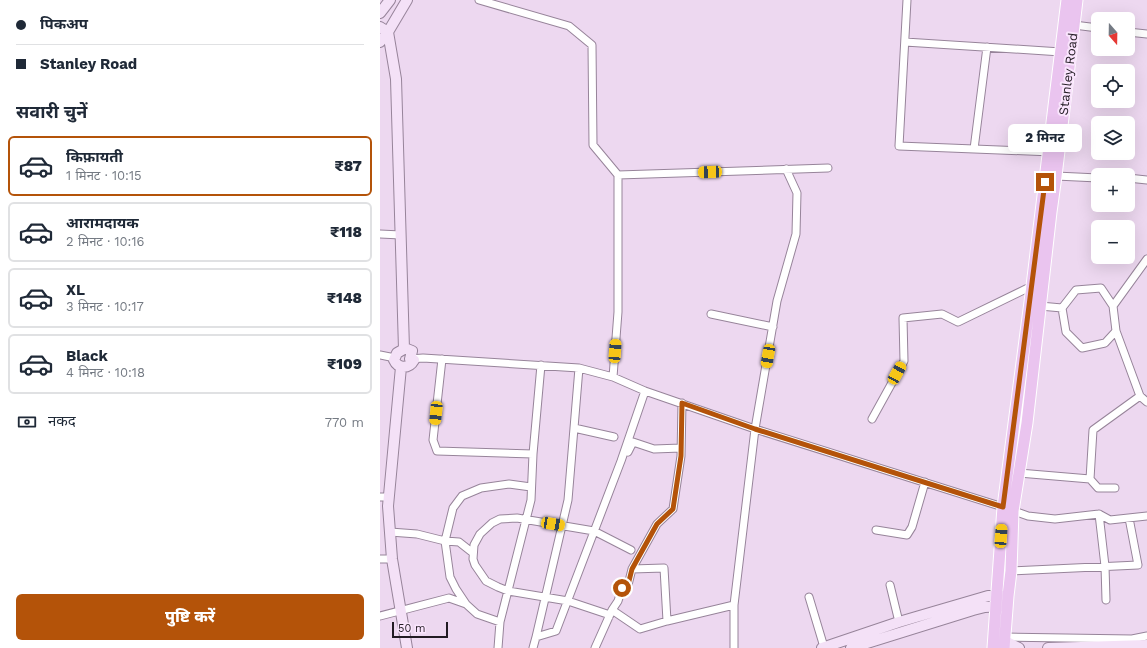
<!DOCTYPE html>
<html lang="hi">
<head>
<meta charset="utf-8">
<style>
	:root { --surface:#fff; --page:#f2f2f3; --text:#1f2937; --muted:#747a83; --line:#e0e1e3; --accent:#b45309 }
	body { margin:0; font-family:"Work Sans","Noto Sans Devanagari",sans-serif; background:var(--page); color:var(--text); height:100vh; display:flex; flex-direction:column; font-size:15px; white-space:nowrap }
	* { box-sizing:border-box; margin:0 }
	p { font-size:13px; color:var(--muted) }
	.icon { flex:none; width:22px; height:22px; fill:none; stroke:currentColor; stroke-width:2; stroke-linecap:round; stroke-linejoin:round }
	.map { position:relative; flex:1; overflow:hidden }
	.side { display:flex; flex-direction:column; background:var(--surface); width:380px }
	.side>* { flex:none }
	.top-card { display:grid; align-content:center; height:88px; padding:0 16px; background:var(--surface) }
	.needle { width:26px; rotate:160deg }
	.fabs { position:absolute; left:711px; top:12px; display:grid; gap:8px }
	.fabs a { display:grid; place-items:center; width:44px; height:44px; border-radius:6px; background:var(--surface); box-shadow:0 4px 16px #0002; font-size:20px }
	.scale { position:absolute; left:12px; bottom:10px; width:56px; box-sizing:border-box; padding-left:4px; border:2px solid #221b23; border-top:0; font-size:11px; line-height:14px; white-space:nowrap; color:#221b23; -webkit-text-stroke:3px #fae5fd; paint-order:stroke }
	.end { position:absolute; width:18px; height:18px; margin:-9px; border:5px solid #b45309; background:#fff; box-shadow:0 0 0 2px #fff }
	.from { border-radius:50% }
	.bubble { position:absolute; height:28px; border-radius:6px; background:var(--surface); box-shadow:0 4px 16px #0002; font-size:13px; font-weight:800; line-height:28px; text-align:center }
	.car { position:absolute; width:12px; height:24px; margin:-12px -6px; border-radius:5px; box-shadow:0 0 3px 1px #0007; background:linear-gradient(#f5c518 24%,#345 0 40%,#f5c518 0 76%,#345 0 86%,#f5c518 0) }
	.top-card b { display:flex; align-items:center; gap:14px; height:38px; font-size:15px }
	.top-card b+b { border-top:1px solid var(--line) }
	.top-card i { width:10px; height:10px; background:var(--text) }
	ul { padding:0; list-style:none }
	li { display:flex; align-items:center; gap:12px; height:60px; margin:0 8px 6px; padding:0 8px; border:2px solid var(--line); border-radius:6px }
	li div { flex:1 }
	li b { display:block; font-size:15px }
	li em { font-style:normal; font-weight:800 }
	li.active { border-color:var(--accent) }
	li>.icon { width:36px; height:36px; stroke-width:1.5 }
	h2 { padding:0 16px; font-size:18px; line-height:48px }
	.pay { display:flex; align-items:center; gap:10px; height:44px; padding:0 16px; font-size:15px }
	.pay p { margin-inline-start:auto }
	.action { display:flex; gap:8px; margin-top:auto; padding:8px 16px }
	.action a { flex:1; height:46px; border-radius:6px; background:var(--accent); color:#fff; font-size:16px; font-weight:800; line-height:46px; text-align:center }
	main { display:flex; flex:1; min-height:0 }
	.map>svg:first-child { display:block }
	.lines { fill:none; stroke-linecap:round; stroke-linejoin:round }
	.street-casing { stroke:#97849a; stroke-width:9 }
	.secondary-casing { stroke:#97849a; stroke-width:12 }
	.primary-casing { stroke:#fff; stroke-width:13 }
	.street { stroke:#fff; stroke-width:7 }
	.secondary { stroke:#f4e1f7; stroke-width:10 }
	.primary { stroke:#eac4ef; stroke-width:11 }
	.route { stroke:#b45309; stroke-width:5 }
	.labels { text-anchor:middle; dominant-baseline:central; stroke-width:4; stroke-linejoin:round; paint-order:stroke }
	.street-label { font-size:13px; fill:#221b23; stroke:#fae5fd }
</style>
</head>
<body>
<main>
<section class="side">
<div class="top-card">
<b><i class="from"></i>पिकअप</b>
<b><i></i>Stanley Road</b>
</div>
<h2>सवारी चुनें</h2>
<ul>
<li class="active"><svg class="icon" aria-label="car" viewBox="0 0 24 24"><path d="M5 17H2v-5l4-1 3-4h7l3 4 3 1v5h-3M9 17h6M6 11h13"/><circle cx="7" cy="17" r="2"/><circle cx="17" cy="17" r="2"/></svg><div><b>किफ़ायती</b><p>1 मिनट · 10:15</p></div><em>₹87</em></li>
<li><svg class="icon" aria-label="car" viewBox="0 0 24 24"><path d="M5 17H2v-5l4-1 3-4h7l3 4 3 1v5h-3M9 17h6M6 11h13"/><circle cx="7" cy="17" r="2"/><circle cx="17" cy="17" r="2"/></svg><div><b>आरामदायक</b><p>2 मिनट · 10:16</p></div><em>₹118</em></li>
<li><svg class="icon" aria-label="car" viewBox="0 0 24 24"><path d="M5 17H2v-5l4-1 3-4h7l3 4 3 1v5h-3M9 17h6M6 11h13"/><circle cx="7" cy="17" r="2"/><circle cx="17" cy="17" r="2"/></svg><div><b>XL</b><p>3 मिनट · 10:17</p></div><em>₹148</em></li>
<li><svg class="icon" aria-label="car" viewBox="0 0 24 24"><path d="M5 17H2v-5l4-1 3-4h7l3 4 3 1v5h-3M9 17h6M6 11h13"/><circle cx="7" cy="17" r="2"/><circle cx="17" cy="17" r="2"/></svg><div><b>Black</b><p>4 मिनट · 10:18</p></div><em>₹109</em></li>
</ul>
<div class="pay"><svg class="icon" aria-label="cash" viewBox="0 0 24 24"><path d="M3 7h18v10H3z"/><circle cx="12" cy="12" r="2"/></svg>नकद<p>770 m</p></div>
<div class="action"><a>पुष्टि करें</a></div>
</section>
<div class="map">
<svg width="767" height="648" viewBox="0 0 767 648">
	<rect width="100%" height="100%" fill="#edd8f0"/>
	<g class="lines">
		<g class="street-casing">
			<path id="street" d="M99,0L189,26L212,45L213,145L238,175
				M527,0L519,146L672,152
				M694,25L718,28
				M748,32L767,34
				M525,42L681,52
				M594,149L607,47
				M676,176L718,178
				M748,178L767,180
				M0,234L21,235
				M660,306L682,308
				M733,306L767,259
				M331,314L393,327
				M0,355L15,358
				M30,359L43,358L199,368L233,377L265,391L375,429L623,507L648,516L675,519L719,514L730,520L767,516
				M62,359L53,440L57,451L153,454
				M233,377L238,312V175L448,168
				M760,396L767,402
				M492,419L524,361L523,318L562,314L578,322L652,286
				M194,428L234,437
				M248,452L253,442L274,449L301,448
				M639,473L710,479L713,430L760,396L736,331L733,306L721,288L696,290L682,308L686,332L702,348L725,343L736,331
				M710,479L718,488H735
				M0,497H8
				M719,514L725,566L726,600
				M496,530L527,535L532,527L545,482
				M10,532L37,534L65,541L79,542L93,553
				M0,559H12
				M252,569L284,568L287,621L354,605
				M631,571L758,565L749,518
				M510,585L519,622
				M429,597L444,647
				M232,610L260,629L287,621
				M230,615L188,601L128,591L118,587L106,581L95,565L93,559L94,545L100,534L112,523L120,519L137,518L214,531L251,550
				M0,616L69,598L86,604
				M120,622L97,614L86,604L76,589L70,577L65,541L73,508L82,496L101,488L129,484L151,487
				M156,637L188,500L199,368
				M625,637L752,639L767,636
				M118,648L120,622L151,500L153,454L161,365
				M153,648L156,637L176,631L241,461L265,391
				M215,648L232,610L238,601L242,588L248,585L252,569L277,524L293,509L301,456L302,403
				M354,648V605L375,429L397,301L416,234L417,193L406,169"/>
		</g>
		<g class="secondary-casing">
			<path id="secondary" d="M0,13L10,0
				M0,27L8,32L16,79L24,349
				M0,42L8,32L27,0
				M24,349H27L32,351L30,359L34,360C29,369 18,369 14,360L17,353Z
				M21,367L8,506L12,559L27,648
				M625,641L639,648
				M442,648L519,622L608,596H624
				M471,648L593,610L605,607L623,606
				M668,648L767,645"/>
		</g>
		<g class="primary-casing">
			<path id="primary" d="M613,648L623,507L650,302L687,0
				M624,648L628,596L631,571L633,511L647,423L671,212L676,176L697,0"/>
		</g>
		<use href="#street" class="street"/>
		<use href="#secondary" class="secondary"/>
		<use href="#primary" class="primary"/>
	</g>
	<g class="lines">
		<path class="route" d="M242,588L248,585L252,569L277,524L293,509L301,456L302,403L375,429L623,507L665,182"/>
	</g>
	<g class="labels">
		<g class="street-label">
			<text transform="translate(688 74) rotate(-83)">Stanley Road</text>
		</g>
	</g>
</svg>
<div class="fabs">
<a><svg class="needle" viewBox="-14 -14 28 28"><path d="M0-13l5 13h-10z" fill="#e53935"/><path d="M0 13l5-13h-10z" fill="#747a83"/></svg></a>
<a><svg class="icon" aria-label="locate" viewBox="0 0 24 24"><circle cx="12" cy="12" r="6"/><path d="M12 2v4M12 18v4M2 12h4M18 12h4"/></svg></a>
<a><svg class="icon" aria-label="layers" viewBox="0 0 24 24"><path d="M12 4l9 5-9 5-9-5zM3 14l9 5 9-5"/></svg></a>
<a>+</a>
<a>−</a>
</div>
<div class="scale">50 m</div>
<i class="end from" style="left:242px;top:588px"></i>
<i class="end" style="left:665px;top:182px"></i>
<div class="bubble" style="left:628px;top:124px;width:74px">2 मिनट</div>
<i class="car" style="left:330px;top:172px;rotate:268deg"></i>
<i class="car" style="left:235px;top:351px;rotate:4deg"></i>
<i class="car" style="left:388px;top:356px;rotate:190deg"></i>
<i class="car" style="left:517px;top:373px;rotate:29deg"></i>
<i class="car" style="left:56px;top:413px;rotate:186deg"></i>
<i class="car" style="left:173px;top:524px;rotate:100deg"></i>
<i class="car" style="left:621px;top:536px;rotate:4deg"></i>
</div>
</main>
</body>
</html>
